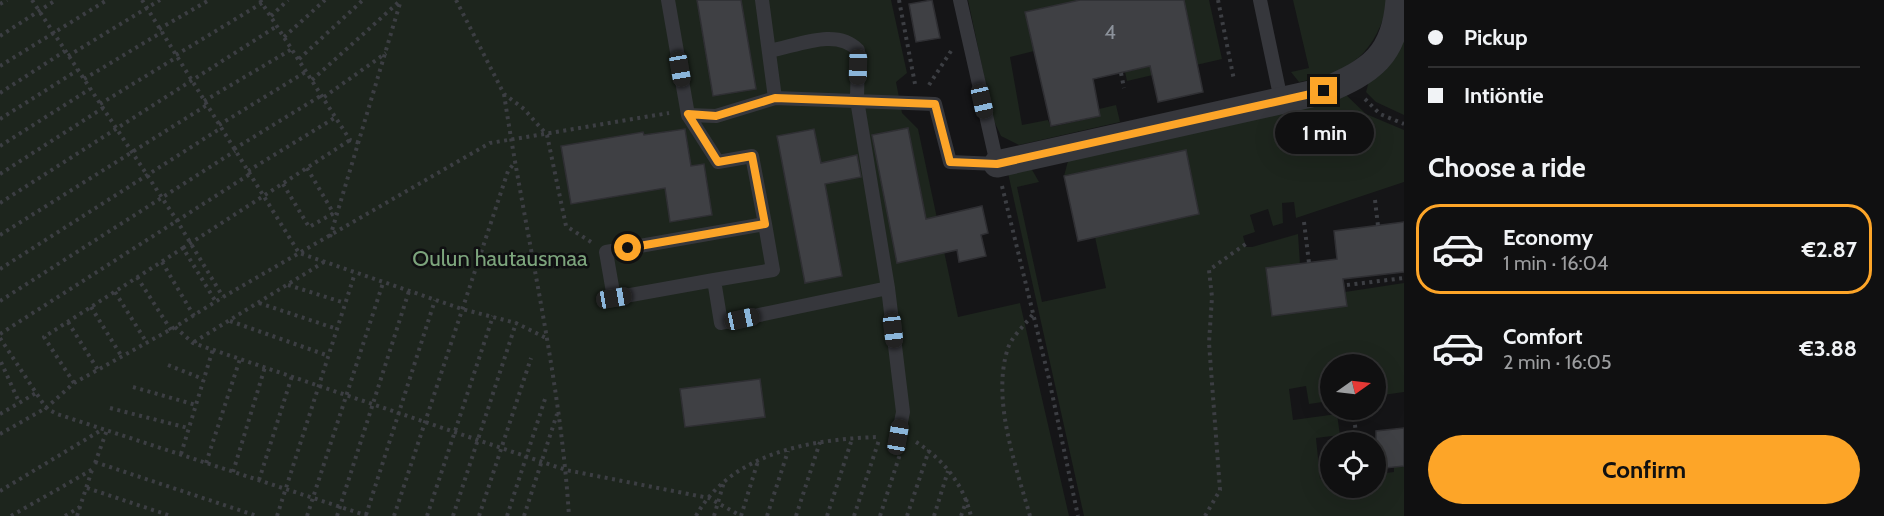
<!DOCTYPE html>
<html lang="en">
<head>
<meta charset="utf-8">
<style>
	:root { --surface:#101011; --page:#19191a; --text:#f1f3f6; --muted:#9c9d9f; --line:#303031; --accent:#fda528 }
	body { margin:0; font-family:Cabin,sans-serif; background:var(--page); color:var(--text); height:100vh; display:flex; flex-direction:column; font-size:22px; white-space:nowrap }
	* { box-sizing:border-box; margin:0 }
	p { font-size:20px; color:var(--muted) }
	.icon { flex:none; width:33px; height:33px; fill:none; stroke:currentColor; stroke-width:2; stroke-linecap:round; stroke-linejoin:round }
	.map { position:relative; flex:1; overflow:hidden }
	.panel { display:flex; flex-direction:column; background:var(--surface); width:480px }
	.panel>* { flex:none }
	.hud { display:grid; align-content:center; height:132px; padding:0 24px; background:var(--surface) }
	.needle { width:39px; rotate:76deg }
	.controls { position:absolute; left:1320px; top:354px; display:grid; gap:12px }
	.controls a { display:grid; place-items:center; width:66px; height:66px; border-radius:50%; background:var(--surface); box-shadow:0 6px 24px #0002,0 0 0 2px var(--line); font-size:30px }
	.end { position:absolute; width:27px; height:27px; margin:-14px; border:8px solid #fda528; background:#111; box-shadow:0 0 0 3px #111 }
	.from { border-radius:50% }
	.bubble { position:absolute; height:42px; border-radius:21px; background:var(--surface); box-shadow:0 6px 24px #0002,0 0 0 2px var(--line); font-size:20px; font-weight:700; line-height:42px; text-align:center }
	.car { position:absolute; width:18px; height:36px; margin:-18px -9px; border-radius:8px; box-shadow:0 0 4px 2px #0007; background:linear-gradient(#222 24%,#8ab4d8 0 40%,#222 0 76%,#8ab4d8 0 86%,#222 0) }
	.hud b { display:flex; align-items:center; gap:21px; height:57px; font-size:22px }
	.hud b+b { border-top:2px solid var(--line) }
	.hud i { width:15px; height:15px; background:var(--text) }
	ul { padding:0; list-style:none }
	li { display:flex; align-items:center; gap:18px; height:90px; margin:0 12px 9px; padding:0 12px; border:3px solid transparent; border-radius:24px }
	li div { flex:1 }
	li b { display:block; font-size:22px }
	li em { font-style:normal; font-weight:700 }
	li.selected { border-color:var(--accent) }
	li>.icon { width:54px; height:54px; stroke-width:1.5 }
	h2 { padding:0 24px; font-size:27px; line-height:72px }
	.action { display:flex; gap:12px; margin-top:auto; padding:12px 24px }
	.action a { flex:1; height:69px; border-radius:36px; background:var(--accent); color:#111; font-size:24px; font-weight:700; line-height:69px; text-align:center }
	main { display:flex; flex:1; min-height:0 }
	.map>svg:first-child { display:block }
	.green { fill:#1d251d }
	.building { fill:#3f4044; stroke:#2f2f33; stroke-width:1.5 }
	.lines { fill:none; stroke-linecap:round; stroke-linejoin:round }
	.path { stroke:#3c3e43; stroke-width:4; stroke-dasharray:3 4.5; stroke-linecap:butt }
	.lane { stroke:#36373c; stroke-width:14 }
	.street { stroke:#36373c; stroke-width:27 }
	.route { stroke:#fda528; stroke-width:8 }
	.labels { text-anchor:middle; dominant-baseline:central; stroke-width:5; stroke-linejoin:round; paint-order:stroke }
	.number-label { font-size:20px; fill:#8c929b }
	.park-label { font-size:22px; fill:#7ca47c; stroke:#101012 }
</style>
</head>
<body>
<main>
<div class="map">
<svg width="1404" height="516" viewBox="0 0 1404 516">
	<rect width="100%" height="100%" fill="#151517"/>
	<path class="green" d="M0,0H891L907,73L896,82L902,113L918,129L958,317L1020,303L1069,516H0Z
		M968,0H1080L1025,12L1034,51L1010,57L1022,125L1048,120L1051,127L1100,116L1099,109L1116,105L1120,122L1019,145L1001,136L993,119Z
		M1184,0H1209L1222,59L1127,81L1125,72L1196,56Z
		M1293,0H1389C1375,53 1353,72 1299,82L1291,72L1309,68Z
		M1404,39V115L1376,102L1366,92L1369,81Z
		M1344,93L1366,114L1404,130V182L1296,218L1294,202L1282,203L1283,223L1273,226L1268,209L1250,215L1255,232L1243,236L1246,247H1252L1298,234L1300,264L1266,268L1272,316L1346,306L1345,292L1404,283V392L1376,396V364H1330V401L1309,404L1306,386L1289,389L1293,420L1337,414L1340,435L1316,438L1320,479L1330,478V488H1376V474L1394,472V467L1404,466V516H1084L1008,173L1031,168L1039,182L1017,187L1042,302L1106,288L1095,237L1199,214L1185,150L1064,176L1068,161Z"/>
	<path class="building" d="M697,0H741L756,89L713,96Z
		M932,0L940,38L916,42L909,4Z
		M1080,0H1184L1203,92L1158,102L1150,66L1093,79L1100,116L1051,126L1025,12Z
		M908,128L926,219L982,206L988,233L981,235L986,256L959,262L957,250L897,263L872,135Z
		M685,129L691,166L704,164L712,215L670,222L665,188L571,204L561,146L643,132L644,135Z
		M814,129L821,163L857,155L861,177L825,184L842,276L805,283L777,136Z
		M1186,150L1199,214L1078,241L1064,176Z
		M1404,222V272L1343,279L1347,306L1272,316L1266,268L1337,259L1334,231Z
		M760,379L765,417L685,427L680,389Z
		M1404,428V466L1376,469V431Z"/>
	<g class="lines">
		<path class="path" d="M32,0L176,219L223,297
			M142,0L299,253L462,309L516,323L546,338
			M260,0L350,140L360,143
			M456,0L504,94L524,109L547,135L566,226L591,242
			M899,0L915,84
			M1218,0L1234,80
			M0,4L7,0
			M271,16L288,0
			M159,29L209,0
			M0,36L56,0
			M284,37L325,0
			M176,55L262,3
			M68,56L160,0
			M299,59L363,0
			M0,66L107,0
			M1121,73L1124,88
			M84,79L162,32
			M312,80L400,1
			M929,85L951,51
			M0,93L65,51
			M504,94C525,234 560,374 569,516
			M324,97L386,53
			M1365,99L1380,114L1404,124
			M204,101L292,49
			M100,104L177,57
			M0,119L78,70
			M219,125L307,71
			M0,146L90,89
			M234,149L322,95
			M307,168L334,214
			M248,171L336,117
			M0,174L103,108
			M283,184L309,227L334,213
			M1002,186L1049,379L1078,516
			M1375,200L1378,226
			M0,203L277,26
			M1304,222L1309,263
			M0,235L207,105
			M330,237L401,0
			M183,248L350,140
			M162,262L194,316
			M0,269L221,128
			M137,277L171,330
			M288,285L345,303
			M1347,285L1404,278
			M115,292L147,343
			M0,301L235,151
			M259,303L337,329
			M91,307L122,357
			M230,321L329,356
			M68,322L98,370
			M175,327L193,343L566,470L709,498L741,516
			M0,334L250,174
			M0,338L46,408L57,414L368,516
			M194,342L324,262
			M1,362L19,402
			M168,365L203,379
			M74,383L44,337L183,248L216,302
			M133,387L196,405
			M110,408L188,428
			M1353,410L1356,433
			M0,414L36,393
			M0,434L46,408L74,383L175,327L223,297L490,143L669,113
			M916,442C944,460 963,484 971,516
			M181,454L213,349
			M95,462L257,516
			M95,463L107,430
			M206,463L240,359
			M233,472L265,367
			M259,480L292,376
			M87,488L171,516
			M0,491L103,429
			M366,515L435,300
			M11,516L93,469
			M65,516L80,507
			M77,516L92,470
			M277,516L355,273
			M307,516L383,283
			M337,516L409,291
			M394,516L508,171L515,162
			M427,516L493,316
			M453,516L516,323
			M479,516L531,358
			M507,516L545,399
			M524,516L557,414
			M696,516C731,452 813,439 879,437
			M714,516L724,482
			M741,516L758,461
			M767,516L788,451
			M796,516L820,442
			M827,516L852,439
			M854,516L879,440
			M880,516L900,454
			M907,516L929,450
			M934,516L948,471
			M961,516L967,499
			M1030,516C1016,466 991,399 1008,348C1012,336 1026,324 1033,314
			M1205,516L1220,490L1209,343L1212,297L1209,270L1247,243"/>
		<path class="lane" d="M668,0L688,115L716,116L775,98L935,104L950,162L997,164L960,0
			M762,0L775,98
			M1260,0L1281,100
			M769,51C797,46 836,27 858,50L857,100L888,288L903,412L898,437
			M688,115L718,162L752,156L765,224L606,252L614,298L714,280L721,323L888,288
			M714,280L773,270L765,224"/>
		<path class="street" d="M997,164L1324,91C1371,71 1395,56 1399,0"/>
	</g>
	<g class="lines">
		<path class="route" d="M628,248L765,224L752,156L718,162L688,114L716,116L775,98L935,104L950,162L997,164L1324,91"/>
	</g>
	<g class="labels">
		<g class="number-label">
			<text x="1110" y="32">4</text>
		</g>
		<g class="park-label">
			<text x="500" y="258">Oulun hautausmaa</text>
		</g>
	</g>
</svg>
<div class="controls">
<a><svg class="needle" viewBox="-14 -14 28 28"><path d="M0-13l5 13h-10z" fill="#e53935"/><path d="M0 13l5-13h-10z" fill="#9c9d9f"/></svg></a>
<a><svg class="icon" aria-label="locate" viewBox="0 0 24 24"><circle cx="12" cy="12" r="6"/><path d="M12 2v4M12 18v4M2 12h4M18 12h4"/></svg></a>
</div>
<i class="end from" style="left:628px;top:248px"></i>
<i class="end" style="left:1324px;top:91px"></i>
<div class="bubble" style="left:1275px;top:112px;width:99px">1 min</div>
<i class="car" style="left:858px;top:67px;rotate:181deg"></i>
<i class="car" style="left:680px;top:69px;rotate:170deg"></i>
<i class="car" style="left:982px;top:101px;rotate:167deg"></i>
<i class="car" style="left:614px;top:298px;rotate:80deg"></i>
<i class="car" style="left:742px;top:319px;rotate:78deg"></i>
<i class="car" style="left:893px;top:330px;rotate:173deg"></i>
<i class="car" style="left:898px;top:437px;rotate:10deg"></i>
</div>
<section class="panel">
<div class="hud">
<b><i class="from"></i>Pickup</b>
<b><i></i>Intiöntie</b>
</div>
<h2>Choose a ride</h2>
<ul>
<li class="selected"><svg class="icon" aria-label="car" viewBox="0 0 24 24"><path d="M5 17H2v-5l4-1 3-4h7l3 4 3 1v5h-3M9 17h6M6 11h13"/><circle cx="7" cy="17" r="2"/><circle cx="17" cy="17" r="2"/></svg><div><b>Economy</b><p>1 min · 16:04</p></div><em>€2.87</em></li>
<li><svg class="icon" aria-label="car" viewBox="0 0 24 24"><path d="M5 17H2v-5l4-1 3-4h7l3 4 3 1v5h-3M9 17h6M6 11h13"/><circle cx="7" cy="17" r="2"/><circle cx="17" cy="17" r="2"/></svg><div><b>Comfort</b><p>2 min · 16:05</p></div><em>€3.88</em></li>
</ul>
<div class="action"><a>Confirm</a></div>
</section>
</main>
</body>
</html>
